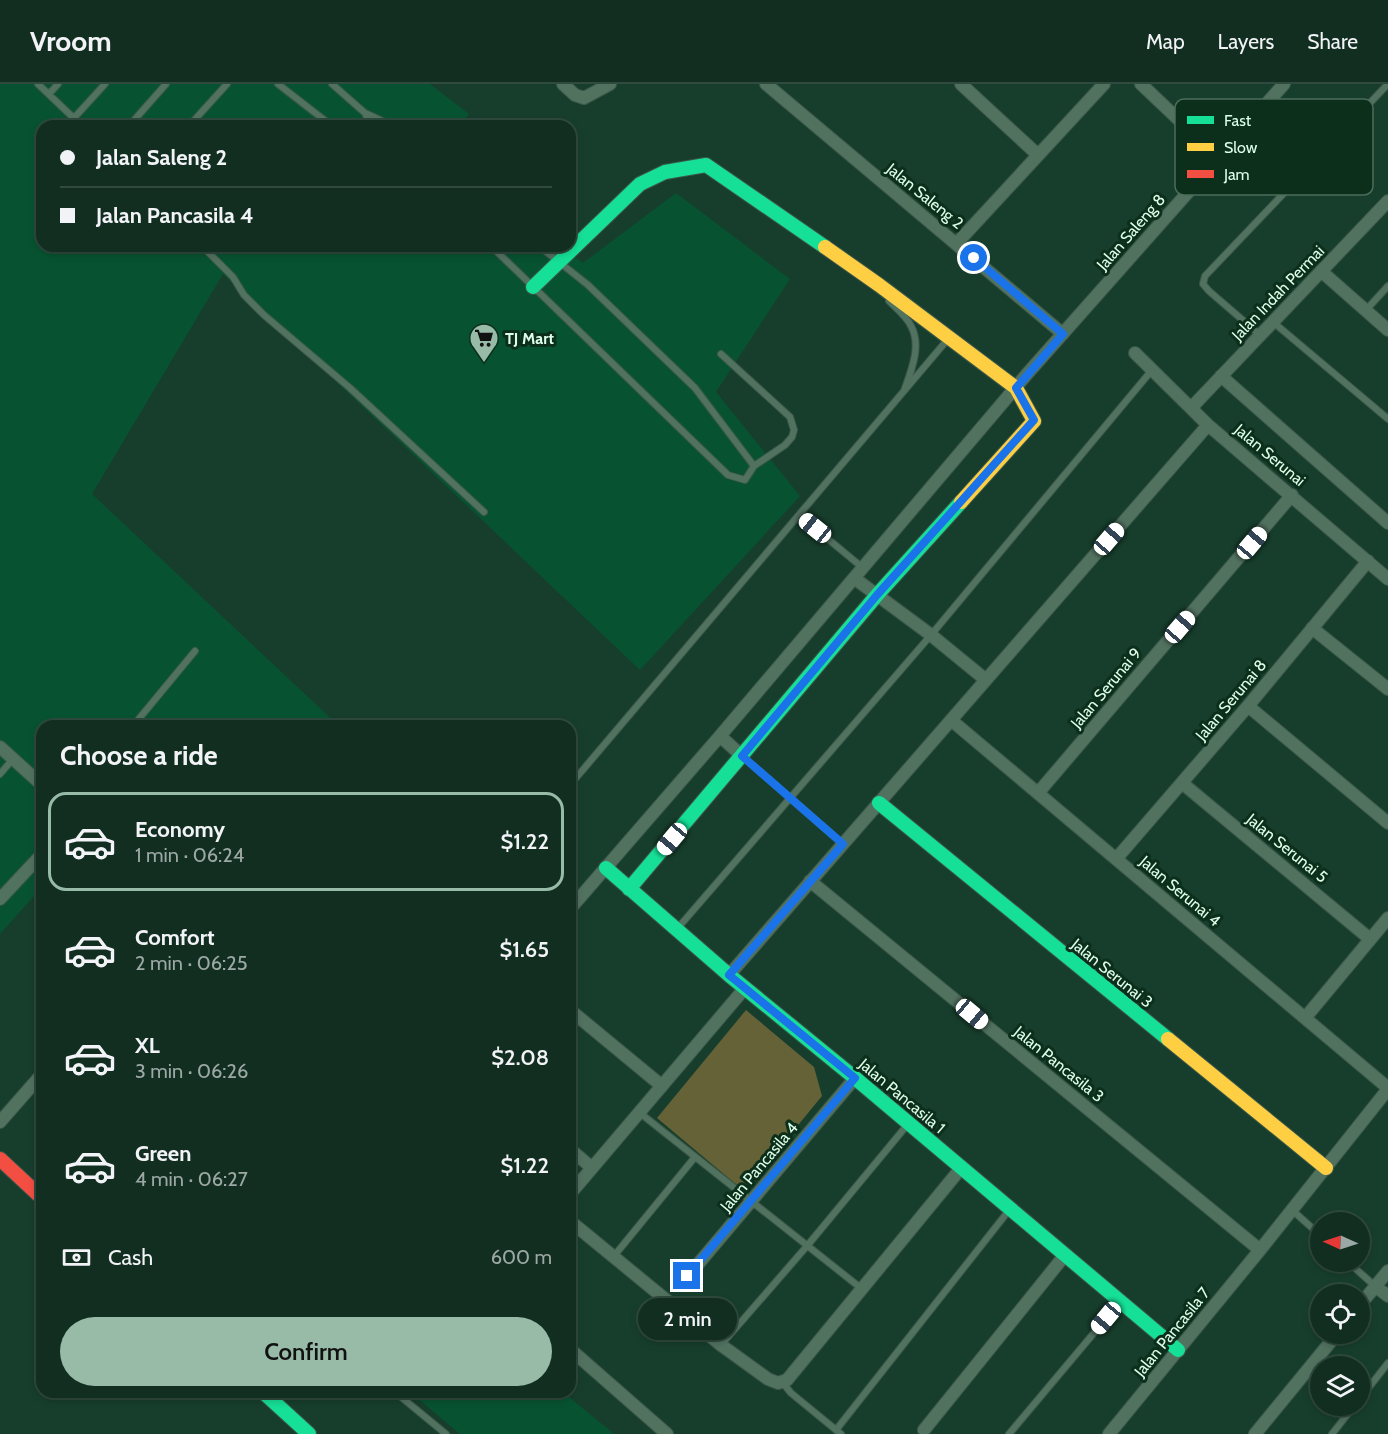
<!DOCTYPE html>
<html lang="en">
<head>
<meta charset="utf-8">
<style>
	:root { --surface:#112e21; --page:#1e3a2e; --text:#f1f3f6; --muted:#9ca8a5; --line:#304a3f; --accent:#98bba7 }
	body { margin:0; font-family:Cabin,sans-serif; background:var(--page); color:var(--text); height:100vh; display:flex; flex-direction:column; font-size:22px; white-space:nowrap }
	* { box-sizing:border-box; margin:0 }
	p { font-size:20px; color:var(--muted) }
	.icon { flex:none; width:33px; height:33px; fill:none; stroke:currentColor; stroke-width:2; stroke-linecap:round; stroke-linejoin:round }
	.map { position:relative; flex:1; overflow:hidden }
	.details { position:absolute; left:36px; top:636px; width:540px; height:678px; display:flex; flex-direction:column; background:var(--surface); border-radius:18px; box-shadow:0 3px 9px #0003,0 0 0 2px var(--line) }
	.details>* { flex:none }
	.guide { position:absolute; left:36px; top:36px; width:540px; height:132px; border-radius:18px; box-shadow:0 3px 9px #0003,0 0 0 2px var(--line); display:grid; align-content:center; height:132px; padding:0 24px; background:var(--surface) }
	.needle { width:39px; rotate:273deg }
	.controls { position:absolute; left:1310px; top:1128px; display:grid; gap:12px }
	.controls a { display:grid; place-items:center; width:60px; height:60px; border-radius:50%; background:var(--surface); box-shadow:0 3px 9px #0003,0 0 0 2px var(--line); font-size:30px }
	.end { position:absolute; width:27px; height:27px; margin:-14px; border:8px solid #1a73e8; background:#fff; box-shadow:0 0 0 3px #fff }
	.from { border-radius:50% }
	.bubble { position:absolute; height:42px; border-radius:21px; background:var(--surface); box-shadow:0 3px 9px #0003,0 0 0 2px var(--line); font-size:20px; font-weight:600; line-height:42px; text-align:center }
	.car { position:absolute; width:18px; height:36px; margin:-18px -9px; border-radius:8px; box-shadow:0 0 4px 2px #0007; background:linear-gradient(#fff 24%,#345 0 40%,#fff 0 76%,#345 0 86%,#fff 0) }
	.guide b { display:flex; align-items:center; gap:21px; height:57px; font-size:22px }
	.guide b+b { border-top:2px solid var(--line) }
	.guide i { width:15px; height:15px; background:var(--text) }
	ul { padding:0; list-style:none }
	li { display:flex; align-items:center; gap:18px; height:99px; margin:0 12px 9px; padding:0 12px; border:3px solid transparent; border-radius:18px }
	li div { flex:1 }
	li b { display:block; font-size:22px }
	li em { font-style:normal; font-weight:600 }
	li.on { border-color:var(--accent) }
	li>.icon { width:54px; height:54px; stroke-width:1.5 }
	h2 { padding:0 24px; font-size:27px; line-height:72px }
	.pay { display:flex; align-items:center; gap:15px; height:66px; padding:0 24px; font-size:22px }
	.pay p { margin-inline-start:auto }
	.button { display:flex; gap:12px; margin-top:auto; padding:12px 24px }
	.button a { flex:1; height:69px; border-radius:36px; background:var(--accent); color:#111; font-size:24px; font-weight:600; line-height:69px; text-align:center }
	header { display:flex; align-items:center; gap:36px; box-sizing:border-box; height:84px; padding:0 30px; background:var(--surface); border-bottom:2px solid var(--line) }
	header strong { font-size:28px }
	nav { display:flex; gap:33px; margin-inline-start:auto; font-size:21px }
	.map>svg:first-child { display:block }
	.built { fill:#075331 }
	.green { fill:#666238 }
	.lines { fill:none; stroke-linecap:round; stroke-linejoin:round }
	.lane-casing { stroke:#3c584a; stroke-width:8 }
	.street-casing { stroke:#3c584a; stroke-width:14 }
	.fast-casing { stroke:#3c584a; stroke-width:16 }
	.slow-casing { stroke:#3c584a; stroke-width:16 }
	.jam-casing { stroke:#3c584a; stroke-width:16 }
	.lane { stroke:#527260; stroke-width:6 }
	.street { stroke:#527260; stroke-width:12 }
	.fast { stroke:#16e098; stroke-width:14 }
	.slow { stroke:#ffcf43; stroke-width:14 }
	.jam { stroke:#f24e42; stroke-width:14 }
	.route { stroke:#1a73e8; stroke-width:8 }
	.labels { text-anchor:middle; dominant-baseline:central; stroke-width:6; stroke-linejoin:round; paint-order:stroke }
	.street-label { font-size:16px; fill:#defee9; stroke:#0c2f1c }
	.poi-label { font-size:16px; font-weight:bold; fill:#defee9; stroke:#0c2f1c; text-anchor:start }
	.key { fill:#0c2f1c; stroke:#4b6d5a; stroke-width:1.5 }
	.key-label { font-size:16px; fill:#defee9 }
</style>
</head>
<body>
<header>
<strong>Vroom</strong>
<nav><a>Map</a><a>Layers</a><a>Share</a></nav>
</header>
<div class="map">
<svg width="1388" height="1350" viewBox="0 0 1388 1350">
	<rect width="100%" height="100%" fill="#173e2c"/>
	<path class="built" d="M0,0H430L469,30L460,42H42V162H561L583,179L676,109L790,195L716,308L800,412L640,586L223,190L92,410L339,642H42V803L0,850Z
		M410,1308H563L614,1350H460Z"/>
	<path class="green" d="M746,926L814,983L822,1012L744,1107L657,1034Z"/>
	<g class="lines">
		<g class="lane-casing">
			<path id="lane" d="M38,0L82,42
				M278,0L332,42
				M332,0L365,29L393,42
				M49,10L58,0
				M365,29L370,42
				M74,34L105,0
				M129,42L166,0
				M189,42L227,0
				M202,162L233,193L244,211L264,231L350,304L484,428
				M491,162L728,391L745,396L754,382L785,361L792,353L794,346L790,333L721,270
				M539,162L588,201L695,304L754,382
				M889,217C896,224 907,233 911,242C922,262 911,287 904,307
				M1366,226L1388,202
				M1273,238L1388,335
				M1260,251L1209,207L1203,200L1205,192L1388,0
				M799,431L863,484
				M133,642L195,567
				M742,672L843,760
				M0,690L13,675
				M570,701L948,255
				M677,845L931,551L1152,286
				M640,1029L862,1205
				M1292,1126L1320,1151
				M614,1172L695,1073
				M1348,1178L1375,1202
				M721,1261L807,1162L908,1040
				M782,1298L791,1309L841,1350
				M395,1308L446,1350
				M1359,1316L1388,1279
				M836,1346L1010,1125
				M1009,1350L1120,1218
				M1332,1350L1354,1322"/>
		</g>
		<g class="street-casing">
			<path id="street" d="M563,0L575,11L584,14L610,0
				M766,0L1063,250
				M961,0L1038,71
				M1141,0L1219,74
				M957,159L1104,0
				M1321,187L1388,246
				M1135,269L1208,341L1388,495
				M1221,292L1388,439
				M1191,324L1388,117
				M854,494L931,551L986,596
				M1312,544L1388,605
				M1248,622L1388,739
				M951,636L1388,1004
				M720,652L742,672
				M0,663L42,701
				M1182,699L1370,855
				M1038,709L1292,411
				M1116,775L1248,622L1368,477
				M810,797L1260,1166
				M0,815L42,770
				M570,825L720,652L1027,290L1284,0
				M729,891L1208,341
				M570,926L662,1002
				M1305,934L1388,834
				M0,1038L42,990
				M570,1065L592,1084
				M570,1110L745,904
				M570,1137L721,1261L768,1295L778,1299L787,1296L962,1083
				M688,1192L855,994
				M1375,1202L1388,1212
				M1359,1222L1388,1187
				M570,1265L667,1350
				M924,1346L1065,1171
				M1109,1350L1260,1166L1388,1005
				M1255,1350L1337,1250"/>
		</g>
		<g class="fast-casing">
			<path id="fast" d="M533,203L640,100L665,88L706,81L825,163
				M879,719L1168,955
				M606,784L729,891L855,994L1178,1266
				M629,805L877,511L961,418
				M263,1308L309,1350"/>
		</g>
		<g class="slow-casing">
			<path id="slow" d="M825,163L879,201L1016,304L1034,337L961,418
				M1168,955L1326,1084"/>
		</g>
		<g class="jam-casing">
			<path id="jam" d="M0,1075L42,1114"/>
		</g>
		<use href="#lane" class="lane"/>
		<use href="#street" class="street"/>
		<use href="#fast" class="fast"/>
		<use href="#slow" class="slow"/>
		<use href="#jam" class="jam"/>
	</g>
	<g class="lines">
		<path class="route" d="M687,1192L855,994L729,891L843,760L742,672L877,511L1034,336L1016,304L1063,250L974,174"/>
	</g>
	<defs>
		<g id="supermarket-pin" transform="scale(1.5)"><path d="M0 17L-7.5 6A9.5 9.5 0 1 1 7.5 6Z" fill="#98bba7" stroke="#0c2f1c"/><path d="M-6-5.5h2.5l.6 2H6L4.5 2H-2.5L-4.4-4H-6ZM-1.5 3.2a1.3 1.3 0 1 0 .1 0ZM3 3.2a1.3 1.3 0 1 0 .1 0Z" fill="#111"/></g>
	</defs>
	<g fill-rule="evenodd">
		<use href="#supermarket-pin" x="484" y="254"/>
	</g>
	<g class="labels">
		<g class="street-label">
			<text transform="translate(925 112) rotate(39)">Jalan Saleng 2</text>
			<text transform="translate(1131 148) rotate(-49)">Jalan Saleng 8</text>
			<text transform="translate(1278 209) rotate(-46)">Jalan Indah Permai</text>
			<text transform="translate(1270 371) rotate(40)">Jalan Serunai</text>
			<text transform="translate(1106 604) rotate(-50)">Jalan Serunai 9</text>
			<text transform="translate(1231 616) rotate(-50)">Jalan Serunai 8</text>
			<text transform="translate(1287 764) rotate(39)">Jalan Serunai 5</text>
			<text transform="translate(1180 807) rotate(40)">Jalan Serunai 4</text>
			<text transform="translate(1112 889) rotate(39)">Jalan Serunai 3</text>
			<text transform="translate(1059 980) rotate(39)">Jalan Pancasila 3</text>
			<text transform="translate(902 1012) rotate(40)">Jalan Pancasila 1</text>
			<text transform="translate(759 1083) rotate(-50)">Jalan Pancasila 4</text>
			<text transform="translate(1172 1248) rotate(-51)">Jalan Pancasila 7</text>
		</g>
		<g class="poi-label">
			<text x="505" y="254">TJ Mart</text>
		</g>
	</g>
	<rect x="1175" y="15" width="198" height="96" rx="9" class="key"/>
	<rect x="1187" y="32" width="27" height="8" fill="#16e098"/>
	<rect x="1187" y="59" width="27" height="8" fill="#ffcf43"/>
	<rect x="1187" y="86" width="27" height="8" fill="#f24e42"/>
	<g class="key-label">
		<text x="1224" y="42">Fast</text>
		<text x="1224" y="69">Slow</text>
		<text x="1224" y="96">Jam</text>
	</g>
</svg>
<div class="controls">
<a><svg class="needle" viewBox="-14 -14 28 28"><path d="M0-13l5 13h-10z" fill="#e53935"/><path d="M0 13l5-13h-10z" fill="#9ca8a5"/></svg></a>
<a><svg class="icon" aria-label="locate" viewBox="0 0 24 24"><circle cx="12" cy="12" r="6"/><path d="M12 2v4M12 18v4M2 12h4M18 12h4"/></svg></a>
<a><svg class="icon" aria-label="layers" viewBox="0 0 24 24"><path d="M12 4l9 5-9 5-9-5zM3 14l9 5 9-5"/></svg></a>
</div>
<i class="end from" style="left:974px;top:174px"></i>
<i class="end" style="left:687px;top:1192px"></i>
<div class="bubble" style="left:638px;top:1214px;width:99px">2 min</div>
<i class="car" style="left:815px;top:444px;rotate:309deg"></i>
<i class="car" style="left:1109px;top:455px;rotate:41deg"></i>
<i class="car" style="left:1252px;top:459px;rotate:40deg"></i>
<i class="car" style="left:1180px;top:543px;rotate:41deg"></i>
<i class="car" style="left:672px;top:755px;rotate:220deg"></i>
<i class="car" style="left:972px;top:930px;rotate:130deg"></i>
<i class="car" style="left:1106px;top:1234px;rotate:220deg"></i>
<div class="guide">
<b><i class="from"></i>Jalan Saleng 2</b>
<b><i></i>Jalan Pancasila 4</b>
</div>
<section class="details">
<h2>Choose a ride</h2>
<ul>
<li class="on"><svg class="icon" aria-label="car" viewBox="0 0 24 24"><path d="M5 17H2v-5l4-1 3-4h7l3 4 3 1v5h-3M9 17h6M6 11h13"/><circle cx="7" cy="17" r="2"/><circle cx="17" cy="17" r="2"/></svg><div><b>Economy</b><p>1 min · 06:24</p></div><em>$1.22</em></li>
<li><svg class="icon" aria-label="car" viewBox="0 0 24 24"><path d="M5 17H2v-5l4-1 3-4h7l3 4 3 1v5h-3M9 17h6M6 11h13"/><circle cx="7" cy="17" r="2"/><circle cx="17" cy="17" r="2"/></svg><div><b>Comfort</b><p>2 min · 06:25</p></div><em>$1.65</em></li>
<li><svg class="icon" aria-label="car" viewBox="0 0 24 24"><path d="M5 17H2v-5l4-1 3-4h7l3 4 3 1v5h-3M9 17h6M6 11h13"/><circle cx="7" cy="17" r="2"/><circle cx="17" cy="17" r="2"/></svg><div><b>XL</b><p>3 min · 06:26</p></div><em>$2.08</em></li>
<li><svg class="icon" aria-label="car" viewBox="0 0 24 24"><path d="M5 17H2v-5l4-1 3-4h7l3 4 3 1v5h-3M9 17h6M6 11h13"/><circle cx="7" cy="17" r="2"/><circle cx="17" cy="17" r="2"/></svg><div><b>Green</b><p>4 min · 06:27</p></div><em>$1.22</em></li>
</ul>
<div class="pay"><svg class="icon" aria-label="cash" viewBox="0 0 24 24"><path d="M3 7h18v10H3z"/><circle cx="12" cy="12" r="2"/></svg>Cash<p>600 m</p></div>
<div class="button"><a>Confirm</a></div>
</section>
</div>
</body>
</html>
